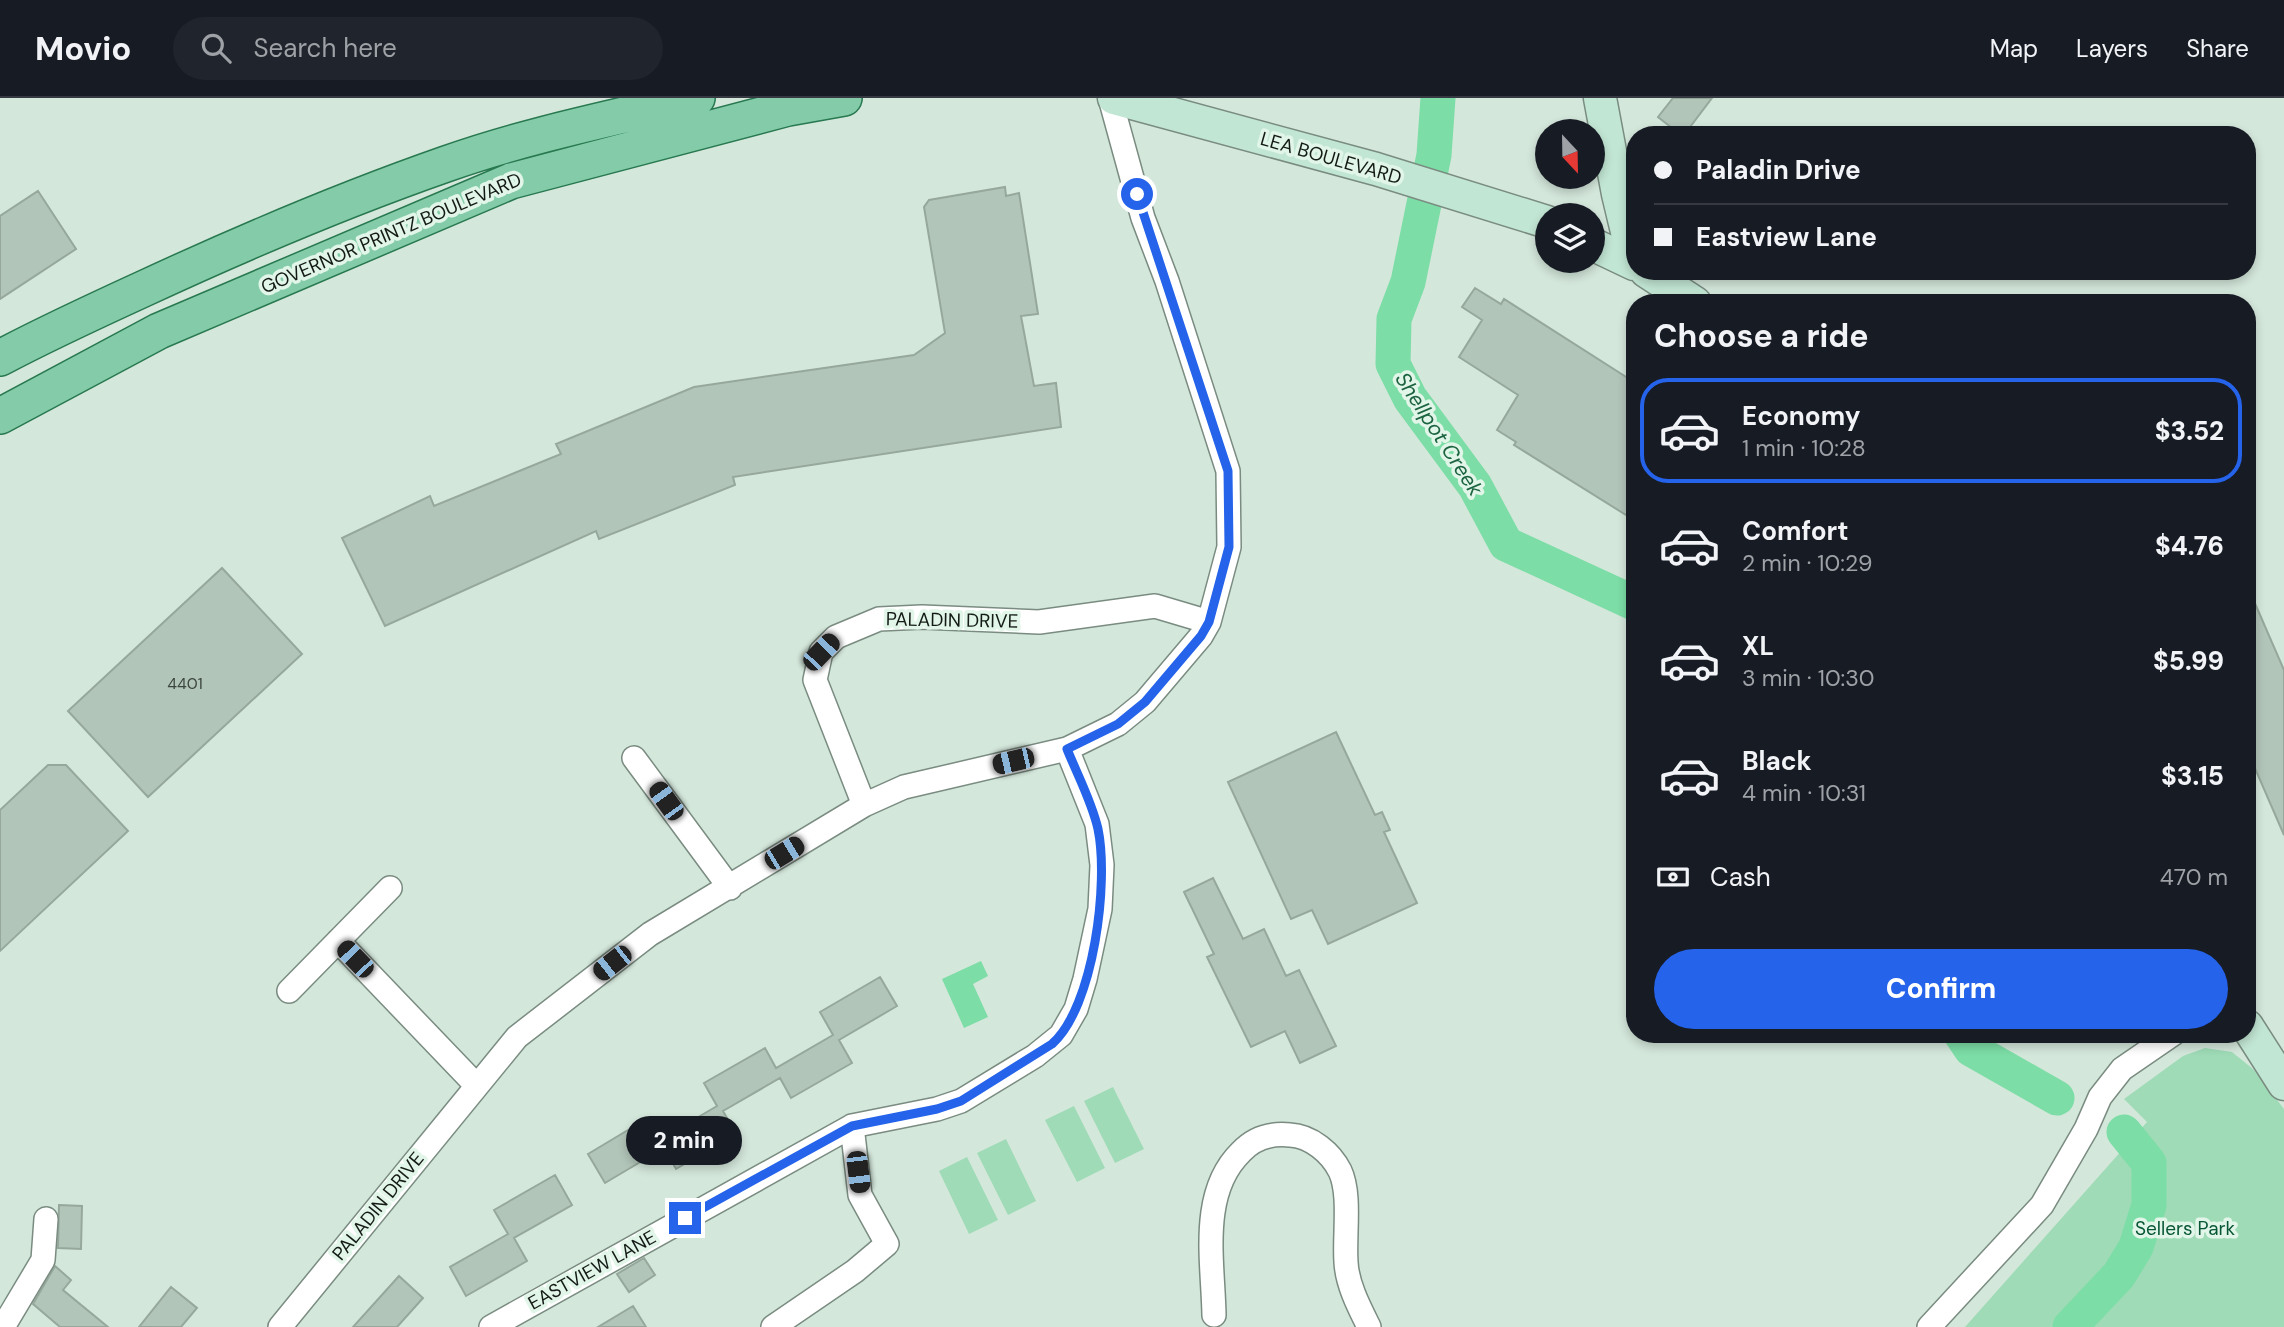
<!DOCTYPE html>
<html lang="en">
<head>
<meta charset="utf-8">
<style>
	:root { --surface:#171b24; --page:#20242c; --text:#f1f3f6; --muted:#9ea1a6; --line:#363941; --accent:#2563eb }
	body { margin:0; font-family:"DM Sans",sans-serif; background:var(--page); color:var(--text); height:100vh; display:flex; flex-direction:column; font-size:26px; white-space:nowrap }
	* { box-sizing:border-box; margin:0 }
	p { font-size:23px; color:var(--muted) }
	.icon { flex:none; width:38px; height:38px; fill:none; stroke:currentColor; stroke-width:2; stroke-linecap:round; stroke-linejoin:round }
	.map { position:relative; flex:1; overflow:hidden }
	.details { position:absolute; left:1626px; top:196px; width:630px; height:749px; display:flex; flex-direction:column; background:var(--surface); border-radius:28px; box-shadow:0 4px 10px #0003 }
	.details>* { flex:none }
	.top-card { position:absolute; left:1626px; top:28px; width:630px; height:154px; border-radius:28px; box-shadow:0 4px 10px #0003; display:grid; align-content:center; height:154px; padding:0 28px; background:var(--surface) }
	.needle { width:46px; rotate:158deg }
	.controls { position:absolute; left:1535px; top:21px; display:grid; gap:14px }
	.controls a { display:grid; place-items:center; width:70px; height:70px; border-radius:50%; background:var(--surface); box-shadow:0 4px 10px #0003; font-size:35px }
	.end { position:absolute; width:32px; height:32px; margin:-16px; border:9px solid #2563eb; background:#fff; box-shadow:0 0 0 4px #fff }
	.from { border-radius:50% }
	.bubble { position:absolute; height:49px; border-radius:24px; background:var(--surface); box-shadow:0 4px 10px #0003; font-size:23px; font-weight:800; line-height:49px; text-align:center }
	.car { position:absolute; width:21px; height:42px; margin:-21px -10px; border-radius:9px; box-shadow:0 0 5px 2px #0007; background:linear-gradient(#222 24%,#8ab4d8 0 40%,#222 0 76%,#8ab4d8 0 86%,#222 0) }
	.top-card b { display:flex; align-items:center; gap:24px; height:66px; font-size:26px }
	.top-card b+b { border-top:2px solid var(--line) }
	.top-card i { width:18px; height:18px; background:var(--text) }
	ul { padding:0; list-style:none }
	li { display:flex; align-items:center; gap:21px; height:105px; margin:0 14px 10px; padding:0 14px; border:4px solid transparent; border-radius:28px }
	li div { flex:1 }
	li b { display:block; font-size:26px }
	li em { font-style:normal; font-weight:800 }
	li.active { border-color:var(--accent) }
	li>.icon { width:63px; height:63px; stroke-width:1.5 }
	h2 { padding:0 28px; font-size:32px; line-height:84px }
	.pay { display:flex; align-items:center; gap:18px; height:77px; padding:0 28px; font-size:26px }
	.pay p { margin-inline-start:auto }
	.action { display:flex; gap:14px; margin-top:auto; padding:14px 28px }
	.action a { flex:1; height:80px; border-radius:42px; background:var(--accent); color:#fff; font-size:28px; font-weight:800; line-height:80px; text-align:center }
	header { display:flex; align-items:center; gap:42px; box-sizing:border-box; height:98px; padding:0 35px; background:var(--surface); border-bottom:2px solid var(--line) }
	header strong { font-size:33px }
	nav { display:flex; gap:38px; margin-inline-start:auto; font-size:24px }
	.search { width:490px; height:63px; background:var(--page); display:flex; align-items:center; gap:18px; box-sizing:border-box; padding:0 24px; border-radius:38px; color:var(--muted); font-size:26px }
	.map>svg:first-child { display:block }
	.green { fill:#9edbb6 }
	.water { fill:#7cdda6 }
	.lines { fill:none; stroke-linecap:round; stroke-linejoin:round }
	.river { stroke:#7cdda6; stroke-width:35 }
	.building { fill:#b2c5b9; stroke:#96a89c; stroke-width:2 }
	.street-casing { stroke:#7a8c81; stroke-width:26 }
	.secondary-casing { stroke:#7a8c81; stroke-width:35 }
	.primary-casing { stroke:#287850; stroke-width:38 }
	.street { stroke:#fff; stroke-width:23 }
	.secondary { stroke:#c2e6d4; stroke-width:32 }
	.primary { stroke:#84cca9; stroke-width:35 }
	.route { stroke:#2563eb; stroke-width:9 }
	.labels { text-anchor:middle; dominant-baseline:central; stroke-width:7; stroke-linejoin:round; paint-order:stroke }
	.number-label { font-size:16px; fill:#3c463f }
	.street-label { font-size:19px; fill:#141b16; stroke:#e1f5e8 }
	.park-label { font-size:19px; fill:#085734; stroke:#e1f5e8 }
	.water-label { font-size:21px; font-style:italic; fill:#1c6440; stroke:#e1f5e8 }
</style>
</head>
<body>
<header>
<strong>Movio</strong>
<div class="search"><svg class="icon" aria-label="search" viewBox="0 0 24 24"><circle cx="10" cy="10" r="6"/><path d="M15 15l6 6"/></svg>Search here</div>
<nav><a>Map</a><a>Layers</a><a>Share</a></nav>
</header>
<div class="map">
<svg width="2284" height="1229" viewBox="0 0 2284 1229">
	<rect width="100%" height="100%" fill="#d4e7db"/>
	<path class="green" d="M2205,950L2232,954L2253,971L2284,1011V1229H1965L2147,1024L2124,1001L2183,958Z
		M1113,989L1144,1051L1115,1065L1084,1003Z
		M1074,1008L1105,1070L1077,1084L1045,1022Z
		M1006,1041L1036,1103L1008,1117L977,1055Z
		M967,1059L998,1122L969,1136L939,1073Z"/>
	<path class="water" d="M981,863L988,878L973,886L988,919L964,930L942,881Z"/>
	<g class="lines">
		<path class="river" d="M1438,0L1434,57L1408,184L1394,221L1393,266L1410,300L1475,388L1506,446L1634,505
			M1961,936L1971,951L2057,1000
			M2070,1229L2119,1177L2136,1149L2149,1107V1065L2124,1034"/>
	</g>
	<path class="building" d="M1673,0H1712L1684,37H1681L1658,19Z
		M1005,89L1006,98L1019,95L1038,216L1021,218L1034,288L1056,285L1061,329L733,379L735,387L599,441L596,433L385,528L342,440L430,398L434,408L561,356L556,346L694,289L914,257L945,235L924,109L929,102Z
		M38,93L76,151L0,201V118Z
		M1475,190L1501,206L1504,201L1634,284V422L1514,347L1516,344L1497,332L1518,297L1459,259L1482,222L1462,209Z
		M222,470L302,556L148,699L68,613Z
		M2247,487L2284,572V737L2247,652Z
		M1336,634L1375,717L1382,714L1390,732L1384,734L1417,805L1328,846L1312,812L1291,821L1228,684Z
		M48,667H66L128,733L0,853V712Z
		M1213,780L1243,841L1264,831L1286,878L1299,872L1336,948L1300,965L1285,933L1251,949L1207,859L1214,856L1184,794Z
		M880,879L897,908L839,942L852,965L791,1000L780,980L723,1013L736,1036L676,1071L664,1050L605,1085L588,1056L648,1020L661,1041L717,1008L704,985L765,950L776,970L833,937L820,914Z
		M555,1077L572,1107L514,1140L527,1163L466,1198L450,1169L508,1136L494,1112Z
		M59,1107L82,1108L81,1151L58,1150Z
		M644,1160L655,1177L629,1194L617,1176Z
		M55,1168L71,1182L63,1192L108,1229H60L33,1206Z
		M399,1178L423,1200L397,1229H353Z
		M171,1189L197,1210L181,1229H139Z
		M633,1208L646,1229H598Z"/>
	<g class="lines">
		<g class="street-casing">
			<path id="street" d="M634,660L730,790
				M864,707L815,582L821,554L836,539L879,521L922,519L1039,524L1155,508L1209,524
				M338,843L476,987
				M289,893L390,790
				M1214,1217C1213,1163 1199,1095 1241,1054C1254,1040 1271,1035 1290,1037C1311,1038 1331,1055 1340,1073C1351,1096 1344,1138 1346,1164C1347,1186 1359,1209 1369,1229
				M3,1229L43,1162L46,1121
				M280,1229L517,939L650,836L864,707L904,689L1067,651L1118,626L1145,604L1201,538L1209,524L1229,449L1228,373L1167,183L1143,120L1110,0
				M491,1229L852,1028L937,1011L961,1003L1035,958L1061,937L1076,911L1085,881L1100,811L1102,767L1097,726L1067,651
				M773,1229L855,1173L887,1146L860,1097L852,1028
				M1929,1229L2042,1107L2086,1031L2100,999L2122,971L2173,936"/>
		</g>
		<g class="secondary-casing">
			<path id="secondary" d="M1114,0L1376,71L1547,124
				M1600,0L1618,96L1634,163
				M1592,146L1634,166
				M1646,173L1695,205
				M2247,928L2284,986"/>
		</g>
		<g class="primary-casing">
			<path id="primary" d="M0,260C47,235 95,213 143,191C242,145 343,102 446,66C528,37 613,20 697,0
				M0,318L159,233L511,83L788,10L844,0"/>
		</g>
		<use href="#street" class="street"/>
		<use href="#secondary" class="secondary"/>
		<use href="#primary" class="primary"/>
	</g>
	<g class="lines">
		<path class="route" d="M685,1120L852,1028L937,1011L961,1003L1052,946C1094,909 1109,784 1098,731C1092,704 1077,676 1067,651L1118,626L1145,604L1201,538L1209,524L1229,449L1228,373L1137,96"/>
	</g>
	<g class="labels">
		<g class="number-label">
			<text x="185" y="585">4401</text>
		</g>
		<g class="street-label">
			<text transform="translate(1331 60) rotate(16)">LEA BOULEVARD</text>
			<text transform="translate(391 135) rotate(-23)">GOVERNOR PRINTZ BOULEVARD</text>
			<text transform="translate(952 522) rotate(1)">PALADIN DRIVE</text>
			<text transform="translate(378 1108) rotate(-51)">PALADIN DRIVE</text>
			<text transform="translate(592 1172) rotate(-29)">EASTVIEW LANE</text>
		</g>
		<g class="park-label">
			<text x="2185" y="1130">Sellers Park</text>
		</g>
		<g class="water-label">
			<text transform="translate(1439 336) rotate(57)">Shellpot Creek</text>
		</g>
	</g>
</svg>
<div class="controls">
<a><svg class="needle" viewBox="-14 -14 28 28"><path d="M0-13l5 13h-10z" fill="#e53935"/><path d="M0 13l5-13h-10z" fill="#9ea1a6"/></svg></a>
<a><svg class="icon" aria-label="layers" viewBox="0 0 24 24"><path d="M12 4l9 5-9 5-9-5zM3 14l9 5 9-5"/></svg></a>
</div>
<i class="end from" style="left:1137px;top:96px"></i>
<i class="end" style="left:685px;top:1120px"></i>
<div class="bubble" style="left:626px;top:1018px;width:116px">2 min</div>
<i class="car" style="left:821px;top:554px;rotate:44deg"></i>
<i class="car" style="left:1013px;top:663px;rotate:257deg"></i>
<i class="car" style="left:666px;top:703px;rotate:324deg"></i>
<i class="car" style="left:784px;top:755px;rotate:59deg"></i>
<i class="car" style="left:355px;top:861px;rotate:316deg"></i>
<i class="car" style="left:612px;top:865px;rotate:232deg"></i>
<i class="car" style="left:858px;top:1074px;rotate:173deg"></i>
<div class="top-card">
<b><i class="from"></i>Paladin Drive</b>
<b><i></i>Eastview Lane</b>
</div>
<section class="details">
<h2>Choose a ride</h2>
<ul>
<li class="active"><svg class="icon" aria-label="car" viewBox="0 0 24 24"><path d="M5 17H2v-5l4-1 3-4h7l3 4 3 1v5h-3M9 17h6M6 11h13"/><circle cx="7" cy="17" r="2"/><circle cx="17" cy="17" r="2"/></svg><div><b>Economy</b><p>1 min · 10:28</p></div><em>$3.52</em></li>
<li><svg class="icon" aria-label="car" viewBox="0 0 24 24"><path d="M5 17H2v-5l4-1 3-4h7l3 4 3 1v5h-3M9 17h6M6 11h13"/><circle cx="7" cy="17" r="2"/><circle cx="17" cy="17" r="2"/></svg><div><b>Comfort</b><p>2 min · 10:29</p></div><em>$4.76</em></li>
<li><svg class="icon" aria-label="car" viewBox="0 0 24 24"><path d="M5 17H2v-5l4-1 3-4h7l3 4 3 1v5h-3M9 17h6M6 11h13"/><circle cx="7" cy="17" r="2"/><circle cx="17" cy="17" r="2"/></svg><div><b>XL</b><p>3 min · 10:30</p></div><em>$5.99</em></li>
<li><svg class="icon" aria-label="car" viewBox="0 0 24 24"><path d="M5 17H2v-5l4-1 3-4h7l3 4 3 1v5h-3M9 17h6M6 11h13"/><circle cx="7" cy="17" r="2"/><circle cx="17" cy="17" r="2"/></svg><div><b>Black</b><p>4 min · 10:31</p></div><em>$3.15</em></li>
</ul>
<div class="pay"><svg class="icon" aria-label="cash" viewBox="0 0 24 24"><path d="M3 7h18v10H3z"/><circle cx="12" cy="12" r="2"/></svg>Cash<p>470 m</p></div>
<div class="action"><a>Confirm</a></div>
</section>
</div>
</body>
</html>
